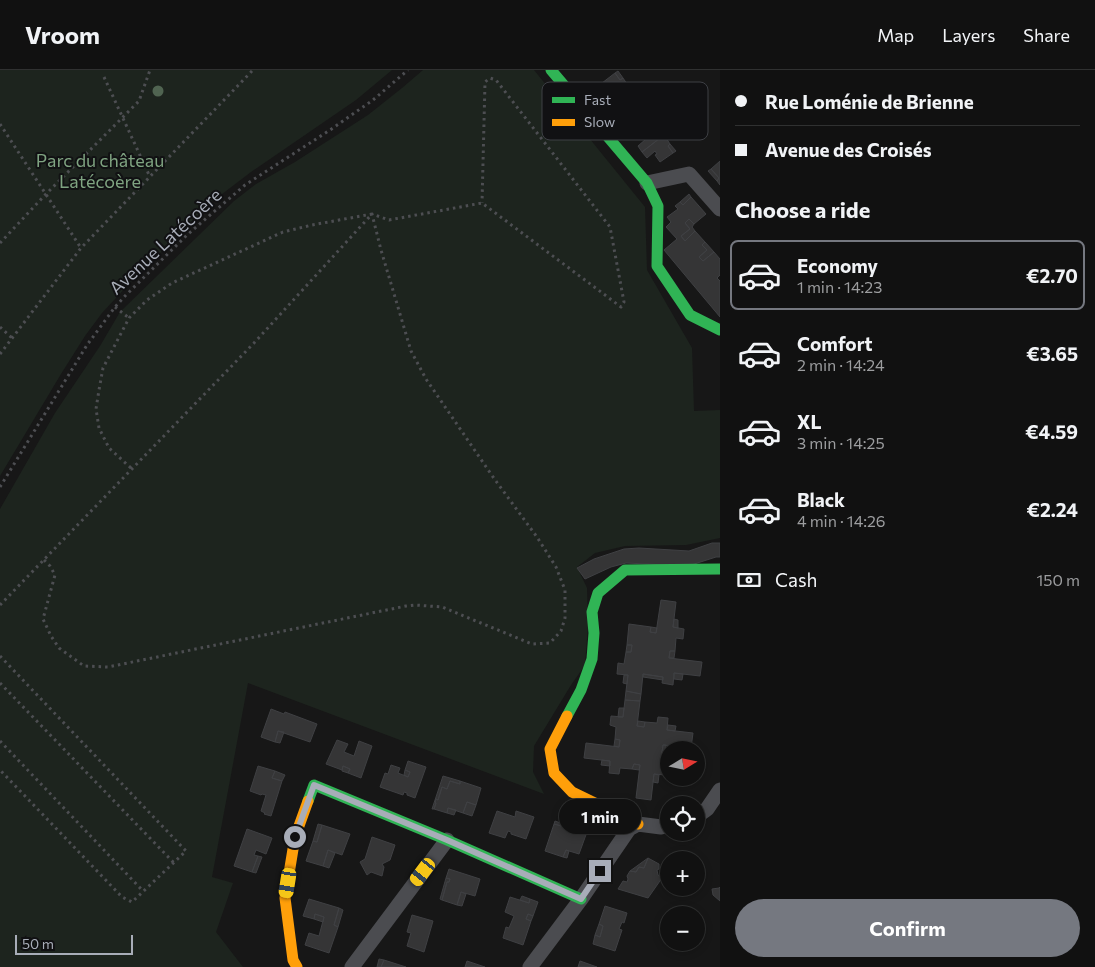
<!DOCTYPE html>
<html lang="en">
<head>
<meta charset="utf-8">
<style>
	:root { --surface:#111; --page:#1e1f1f; --text:#f1f3f6; --muted:#9c9d9f; --line:#303131; --accent:#757880 }
	body { margin:0; font-family:Commissioner,sans-serif; background:var(--page); color:var(--text); height:100vh; display:flex; flex-direction:column; font-size:19px; white-space:nowrap }
	* { box-sizing:border-box; margin:0 }
	p { font-size:16px; color:var(--muted) }
	.icon { flex:none; width:28px; height:28px; fill:none; stroke:currentColor; stroke-width:2; stroke-linecap:round; stroke-linejoin:round }
	.map { position:relative; flex:1; overflow:hidden }
	.details { display:flex; flex-direction:column; background:var(--surface); width:375px }
	.details>* { flex:none }
	.top-card { display:grid; align-content:center; height:110px; padding:0 15px; background:var(--surface) }
	.needle { width:32px; rotate:80deg }
	.tools { position:absolute; left:660px; top:671px; display:grid; gap:10px }
	.tools a { display:grid; place-items:center; width:45px; height:45px; border-radius:50%; background:var(--surface); box-shadow:0 2px 8px #0003,0 0 0 1px var(--line); font-size:25px }
	.scale { position:absolute; left:15px; bottom:12px; width:118px; box-sizing:border-box; padding-left:5px; border:2px solid #a8adb8; border-top:0; font-size:14px; line-height:18px; white-space:nowrap; color:#a8adb8; -webkit-text-stroke:4px #111113; paint-order:stroke }
	.end { position:absolute; width:22px; height:22px; margin:-11px; border:6px solid #a8adb8; background:#111; box-shadow:0 0 0 2px #111 }
	.from { border-radius:50% }
	.bubble { position:absolute; height:35px; border-radius:18px; background:var(--surface); box-shadow:0 2px 8px #0003,0 0 0 1px var(--line); font-size:16px; font-weight:700; line-height:35px; text-align:center }
	.car { position:absolute; width:15px; height:30px; margin:-15px -8px; border-radius:6px; box-shadow:0 0 4px 1px #0007; background:linear-gradient(#f5c518 24%,#345 0 40%,#f5c518 0 76%,#345 0 86%,#f5c518 0) }
	.top-card b { display:flex; align-items:center; gap:18px; height:48px; font-size:19px }
	.top-card b+b { border-top:1px solid var(--line) }
	.top-card i { width:12px; height:12px; background:var(--text) }
	ul { padding:0; list-style:none }
	li { display:flex; align-items:center; gap:15px; height:70px; margin:0 10px 8px; padding:0 5px; border:2px solid transparent; border-radius:8px }
	li div { flex:1 }
	li b { display:block; font-size:19px }
	li em { font-style:normal; font-weight:700 }
	li.on { border-color:var(--accent) }
	li>.icon { width:45px; height:45px; stroke-width:1.5 }
	h2 { padding:0 15px; font-size:22px; line-height:60px }
	.pay { display:flex; align-items:center; gap:12px; height:55px; padding:0 15px; font-size:19px }
	.pay p { margin-inline-start:auto }
	.action { display:flex; gap:10px; margin-top:auto; padding:10px 15px }
	.action a { flex:1; height:58px; border-radius:30px; background:var(--accent); color:#fff; font-size:20px; font-weight:700; line-height:58px; text-align:center }
	header { display:flex; align-items:center; gap:30px; box-sizing:border-box; height:70px; padding:0 25px; background:var(--surface); border-bottom:1px solid var(--line) }
	header strong { font-size:24px }
	nav { display:flex; gap:28px; margin-inline-start:auto; font-size:18px }
	main { display:flex; flex:1; min-height:0 }
	.map>svg:first-child { display:block }
	.green { fill:#1d241e }
	.building { fill:#353536; stroke:#3f4043 }
	.lines { fill:none; stroke-linecap:round; stroke-linejoin:round }
	.path { stroke:#4d4e52; stroke-width:3; stroke-dasharray:2.5 4; stroke-linecap:butt }
	.street { stroke:#4b4c50; stroke-width:15 }
	.fast { stroke:#30b455; stroke-width:11 }
	.slow { stroke:#ff9f0a; stroke-width:11 }
	.tree { fill:#506451 }
	.route { stroke:#a8adb8; stroke-width:6 }
	.labels { text-anchor:middle; dominant-baseline:central; stroke-width:4; stroke-linejoin:round; paint-order:stroke }
	.park-label { font-size:18px; fill:#7fa381; stroke:#111113 }
	.street-label { font-size:18px; fill:#a8adb8; stroke:#111113 }
	.key { fill:#111113; stroke:#3e4045; stroke-width:1 }
	.key-label { font-size:14px; fill:#a8adb8 }
</style>
</head>
<body>
<header>
<strong>Vroom</strong>
<nav><a>Map</a><a>Layers</a><a>Share</a></nav>
</header>
<main>
<div class="map">
<svg width="720" height="897" viewBox="0 0 720 897">
	<rect width="100%" height="100%" fill="#171717"/>
	<path class="green" d="M0,0H392L356,30L251,102L209,134L128,215L102,243L85,266L61,304L0,406Z
		M423,0H534L645,137L647,200L692,278L694,341L720,340V468L686,475L625,476L595,483L577,497L587,518L588,556L585,595L571,615L534,676L533,702L544,724L248,613L212,807L233,813L216,862L243,897H0V439L55,343L100,276L120,242L234,131L256,114L295,92L368,45L402,18Z"/>
	<path class="building" d="M618,1L623,8L620,10L615,3Z
		M615,3L620,10L623,8L629,17L608,33L603,27L612,21L610,18L608,19L602,13Z
		M649,52L654,59L657,57L664,65L642,82L638,76L646,69L644,67L642,68L637,61Z
		M664,65L670,74L668,76L673,83L660,92L655,85L657,84L655,81L647,88L642,82Z
		M670,74L676,81L673,83L668,76Z
		M720,91V115L717,111L719,108L711,99Z
		M711,99L719,108L717,111L708,101Z
		M689,124L691,127L683,135L680,132Z
		M691,127L706,144L694,154L689,149L685,153L690,159L681,166L685,171L695,161L705,172L702,175L707,180L699,187L703,191L714,182L720,189V205L717,208L720,211V247L664,180L677,169L666,157L671,152L667,147L678,139L675,136L680,132L683,135Z
		M689,149L694,154L692,157L695,161L685,171L681,166L690,159L685,153Z
		M705,172L714,182L703,191L699,187L707,180L702,175Z
		M712,473H720V487H716L688,496L626,493L611,497L585,509L577,498L594,489L624,479L639,478L689,481Z
		M661,530L676,532L673,557L684,559L683,569L676,568L675,581H670L669,588L702,592L700,606L674,603L673,615L662,613L663,607L643,604L641,624L626,621L628,605L617,604L618,593L624,594L626,582H631L632,575H627L629,554L651,557L650,562L656,563Z
		M674,549L678,550V558L673,557Z
		M651,557L657,558L656,563L650,562Z
		M627,575H632L631,582H626Z
		M670,581H675L674,588H669Z
		M674,603L683,604L682,610L674,609Z
		M643,604L663,607V610L643,607Z
		M624,605H628L627,614L623,613Z
		M626,621L641,624L640,631L625,630Z
		M625,630L640,631L637,656L644,657L645,652L657,653L658,647L668,648L667,660L693,663L691,678L663,675L660,695H667L665,705L654,704L651,730L636,728L640,695L634,694L632,699L620,698L619,704L609,703L610,691L584,688L586,673L619,677L620,670L615,669L616,657L610,655L611,646L623,647Z
		M619,638H624L623,647H618Z
		M271,639L284,644L285,642L317,654L310,672L278,661L275,672L261,667Z
		M638,651L645,652L644,657L637,656Z
		M668,655L676,656L675,661L667,660Z
		M278,661L284,662L280,673L275,672Z
		M615,669L620,670L619,677L614,676Z
		M337,670L348,674L344,682L354,686L359,671L372,676L361,708L348,703L350,699L343,696L342,700L326,694Z
		M663,675H666L664,695H660Z
		M602,690L610,691V696L601,695Z
		M408,691L426,697L415,728L407,725V723L404,722L403,725L380,717L385,703L388,704L391,695L400,698L398,703L408,707L410,702L405,700Z
		M634,694L640,695L639,700L632,699Z
		M258,696L275,701L272,708L282,711L271,746L264,744L265,743L261,741L266,725L262,724L261,725L250,721Z
		M343,696L350,699L348,703L342,701Z
		M405,700L410,702L408,707L404,705Z
		M275,701L285,705L282,711L272,708Z
		M654,704L659,705L658,713L653,712Z
		M443,706L460,711V714L450,711L447,719L442,717L438,730L436,729L435,732L436,733L434,739H432Z
		M450,711L460,714V711L481,718L476,735L467,732L463,743L448,738L447,743L434,739L436,733L435,732L436,729L438,730L442,717L447,719Z
		M467,732L476,735L472,746L463,743Z
		M448,738L456,740L454,745L447,743Z
		M497,741L515,747L516,741L534,747L526,769L511,764V762L508,761L505,768L489,763Z
		M555,751L566,755L565,757L554,754Z
		M318,754L322,755L317,772L313,771Z
		M554,754L565,757L566,755L587,762L579,784L566,780L563,787L545,781Z
		M322,755L350,764L342,785L328,780L323,796L306,791L313,771L317,772Z
		M247,759L272,768L266,784L256,780L254,785L258,786L252,802L234,796Z
		M372,767L395,775L390,790L382,794L384,797L382,806L371,802L367,805L360,792L365,789Z
		M328,780L335,783L329,798L323,796Z
		M566,780L569,781L567,788L563,787Z
		M258,786L262,787L256,803L252,802Z
		M648,788L644,798L639,797L636,802L630,801Z
		M648,788L659,794V799L657,800L658,805L662,808L648,828L618,819L623,811L627,812L628,809L627,806L630,801L636,802L639,797L644,798Z
		M449,799L480,809L475,826L461,822L457,835L442,830L447,812H449L450,809L446,808Z
		M446,808L450,809L449,812H447L442,830L440,829Z
		M720,817V831L713,825L712,819L719,818Z
		M461,822L466,824L462,836L457,835Z
		M522,826L530,829L529,833L520,830Z
		M510,827L529,833L530,829L538,832L533,846L528,844L526,849L531,851L523,875L503,868L506,857L509,858L514,846L505,842Z
		M309,829L339,838L334,855L338,857L329,883L305,875L309,863L319,866L324,847L315,844L314,849L303,846Z
		M605,836L627,843L624,853L622,852L619,859L622,860L615,881L593,874L595,865L600,867L603,856L599,854Z
		M339,838L343,840L338,857L334,855Z
		M315,844L324,847L323,852L314,849Z
		M528,844L533,846L531,851L526,849Z
		M412,845L433,851L424,882L407,876L411,863L407,862Z
		M599,854L603,856L600,867L595,865Z
		M379,889L384,890L381,897H377Z
		M384,890L406,897H381Z
		M467,891L485,897H465Z
		M580,891L597,897H578Z"/>
	<g class="lines">
		<path class="path" d="M104,7L150,107
			M0,54L81,178
			M0,173L46,124L139,31L150,0
			M115,237L129,248
			M0,257L12,268
			M0,284L81,178L253,0
			M0,417L87,275L115,237L126,225L187,165L245,115L330,60L373,30L408,0
			M44,490L50,496L55,505L43,549L51,566L59,578L84,596L108,597L406,536L415,535L442,537L532,574L550,573L561,561L565,548V520L556,497L537,467L493,407L426,309L411,281L381,180L372,144L389,150L482,133L621,237L624,232L610,157L496,10L490,8L485,12L482,133
			M0,535L254,273L372,144L312,155L283,162L172,213L147,230L129,248L103,298L99,320L96,339L99,358L109,378L132,399
			M0,586L186,781L132,832L122,827L0,700
			M0,613L174,793
			M0,671L143,821"/>
		<path class="street" d="M647,113L689,104L720,139
			M696,747L707,739L720,720
			M352,897L447,770
			M530,897L581,829L629,759L638,754L661,757L669,755"/>
		<path class="fast" d="M551,0L647,113L658,136L657,196L690,245L720,260
			M567,646L581,620L592,589L594,563L592,542L598,523L625,500L720,499
			M308,731L314,715L447,770L581,829"/>
		<path class="slow" d="M567,646L550,679L554,703L572,722L638,754
			M297,897L293,890L285,828L295,767L308,731"/>
	</g>
	<circle class="tree" cx="158" cy="21" r="5.5"/>
	<g class="lines">
		<path class="route" d="M295,767L314,715L447,770L581,829L600,801"/>
	</g>
	<g class="labels">
		<g class="park-label">
			<text x="100" y="90">Parc du château<tspan x="100" dy="21">Latécoère</tspan></text>
		</g>
		<g class="street-label">
			<text transform="translate(165 171) rotate(-43)">Avenue Latécoère</text>
		</g>
	</g>
	<rect x="542" y="12" width="166" height="58" rx="8" class="key"/>
	<rect x="552" y="27" width="23" height="6" fill="#30b455"/>
	<rect x="552" y="49" width="23" height="7" fill="#ff9f0a"/>
	<g class="key-label">
		<text x="584" y="35">Fast</text>
		<text x="584" y="57">Slow</text>
	</g>
</svg>
<div class="tools">
<a><svg class="needle" viewBox="-14 -14 28 28"><path d="M0-13l5 13h-10z" fill="#e53935"/><path d="M0 13l5-13h-10z" fill="#9c9d9f"/></svg></a>
<a><svg class="icon" aria-label="locate" viewBox="0 0 24 24"><circle cx="12" cy="12" r="6"/><path d="M12 2v4M12 18v4M2 12h4M18 12h4"/></svg></a>
<a>+</a>
<a>−</a>
</div>
<div class="scale">50 m</div>
<i class="end from" style="left:295px;top:767px"></i>
<i class="end" style="left:600px;top:801px"></i>
<div class="bubble" style="left:559px;top:729px;width:82px">1 min</div>
<i class="car" style="left:423px;top:802px;rotate:217deg"></i>
<i class="car" style="left:288px;top:813px;rotate:189deg"></i>
</div>
<section class="details">
<div class="top-card">
<b><i class="from"></i>Rue Loménie de Brienne</b>
<b><i></i>Avenue des Croisés</b>
</div>
<h2>Choose a ride</h2>
<ul>
<li class="on"><svg class="icon" aria-label="car" viewBox="0 0 24 24"><path d="M5 17H2v-5l4-1 3-4h7l3 4 3 1v5h-3M9 17h6M6 11h13"/><circle cx="7" cy="17" r="2"/><circle cx="17" cy="17" r="2"/></svg><div><b>Economy</b><p>1 min · 14:23</p></div><em>€2.70</em></li>
<li><svg class="icon" aria-label="car" viewBox="0 0 24 24"><path d="M5 17H2v-5l4-1 3-4h7l3 4 3 1v5h-3M9 17h6M6 11h13"/><circle cx="7" cy="17" r="2"/><circle cx="17" cy="17" r="2"/></svg><div><b>Comfort</b><p>2 min · 14:24</p></div><em>€3.65</em></li>
<li><svg class="icon" aria-label="car" viewBox="0 0 24 24"><path d="M5 17H2v-5l4-1 3-4h7l3 4 3 1v5h-3M9 17h6M6 11h13"/><circle cx="7" cy="17" r="2"/><circle cx="17" cy="17" r="2"/></svg><div><b>XL</b><p>3 min · 14:25</p></div><em>€4.59</em></li>
<li><svg class="icon" aria-label="car" viewBox="0 0 24 24"><path d="M5 17H2v-5l4-1 3-4h7l3 4 3 1v5h-3M9 17h6M6 11h13"/><circle cx="7" cy="17" r="2"/><circle cx="17" cy="17" r="2"/></svg><div><b>Black</b><p>4 min · 14:26</p></div><em>€2.24</em></li>
</ul>
<div class="pay"><svg class="icon" aria-label="cash" viewBox="0 0 24 24"><path d="M3 7h18v10H3z"/><circle cx="12" cy="12" r="2"/></svg>Cash<p>150 m</p></div>
<div class="action"><a>Confirm</a></div>
</section>
</main>
</body>
</html>
